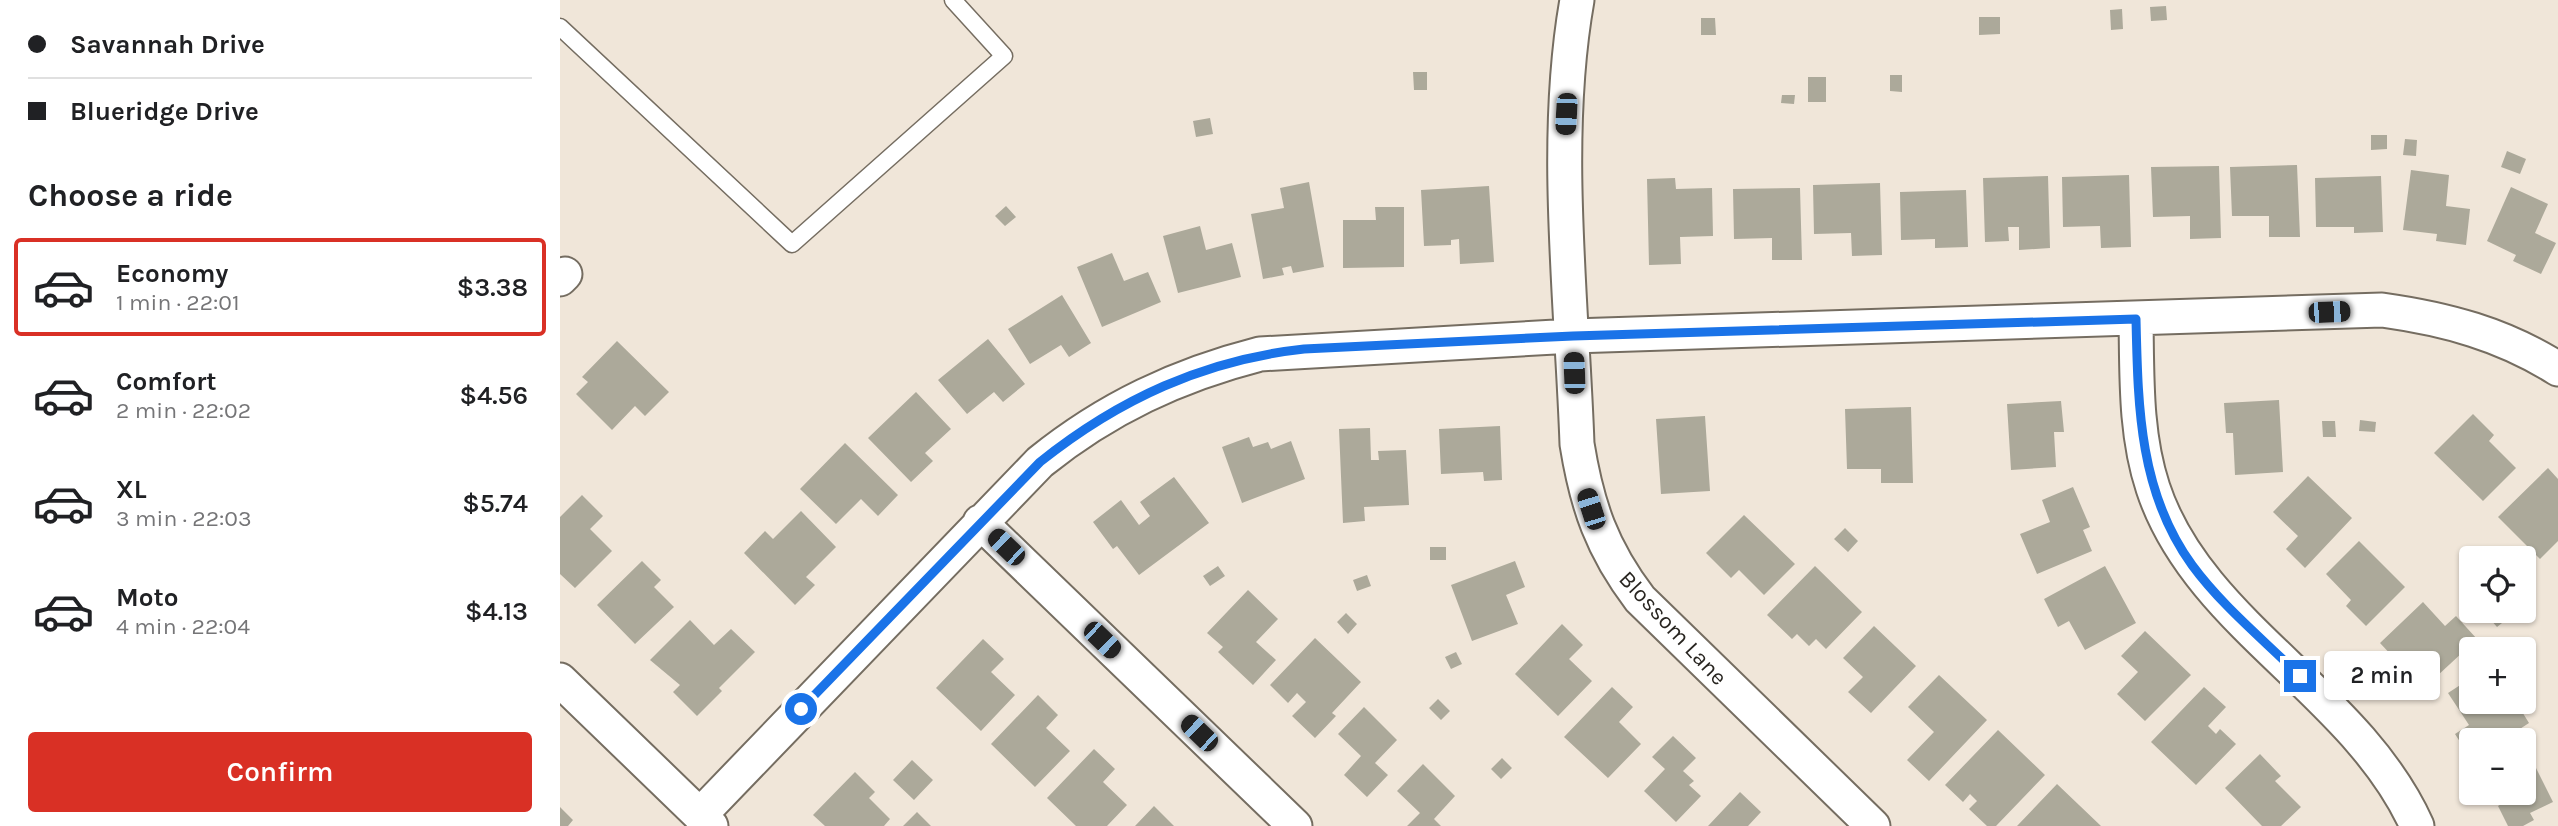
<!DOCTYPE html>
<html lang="en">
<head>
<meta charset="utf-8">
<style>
	:root { --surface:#fff; --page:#f2f2f2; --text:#202124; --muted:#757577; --line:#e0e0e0; --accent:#d93025 }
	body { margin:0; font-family:Karla,sans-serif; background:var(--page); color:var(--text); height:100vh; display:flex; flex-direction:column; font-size:26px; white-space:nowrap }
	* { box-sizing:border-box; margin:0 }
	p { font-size:23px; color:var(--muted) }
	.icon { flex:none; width:38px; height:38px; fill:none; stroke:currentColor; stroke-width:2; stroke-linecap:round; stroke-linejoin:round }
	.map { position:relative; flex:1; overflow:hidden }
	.sheet { display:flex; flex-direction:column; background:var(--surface); width:560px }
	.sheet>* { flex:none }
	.banner { display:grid; align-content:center; height:154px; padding:0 28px; background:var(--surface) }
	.tools { position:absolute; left:1899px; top:546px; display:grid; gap:14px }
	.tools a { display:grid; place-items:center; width:77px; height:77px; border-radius:7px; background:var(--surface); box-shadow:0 2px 5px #0004; font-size:35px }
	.end { position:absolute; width:32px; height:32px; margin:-16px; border:9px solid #1a73e8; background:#fff; box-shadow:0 0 0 4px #fff }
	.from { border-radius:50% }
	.bubble { position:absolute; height:49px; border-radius:7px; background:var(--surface); box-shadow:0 2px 5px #0004; font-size:23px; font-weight:600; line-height:49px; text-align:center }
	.car { position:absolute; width:21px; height:42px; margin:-21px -10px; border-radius:9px; box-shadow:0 0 5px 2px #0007; background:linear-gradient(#222 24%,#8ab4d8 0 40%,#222 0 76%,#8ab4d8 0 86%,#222 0) }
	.banner b { display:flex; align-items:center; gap:24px; height:66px; font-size:26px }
	.banner b+b { border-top:2px solid var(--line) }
	.banner i { width:18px; height:18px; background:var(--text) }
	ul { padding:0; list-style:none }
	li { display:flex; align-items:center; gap:21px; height:98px; margin:0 14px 10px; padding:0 14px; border:4px solid transparent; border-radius:7px }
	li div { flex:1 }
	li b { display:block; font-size:26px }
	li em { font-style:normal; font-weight:600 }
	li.active { border-color:var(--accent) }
	li>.icon { width:63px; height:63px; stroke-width:1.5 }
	h2 { padding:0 28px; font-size:32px; line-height:84px }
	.button { display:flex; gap:14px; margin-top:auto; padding:14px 28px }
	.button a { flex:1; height:80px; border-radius:7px; background:var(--accent); color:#fff; font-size:28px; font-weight:600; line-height:80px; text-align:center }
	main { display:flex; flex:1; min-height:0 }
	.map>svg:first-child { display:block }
	.building { fill:#aca99a }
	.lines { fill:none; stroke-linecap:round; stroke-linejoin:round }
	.lane-casing { stroke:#756d61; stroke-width:19 }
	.street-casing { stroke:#756d61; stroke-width:37 }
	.lane { stroke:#fff; stroke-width:16 }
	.street { stroke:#fff; stroke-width:33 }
	.route { stroke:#1a73e8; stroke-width:9 }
	.labels { text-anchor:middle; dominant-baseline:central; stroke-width:7; stroke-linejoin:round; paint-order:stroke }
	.street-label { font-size:23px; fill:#282520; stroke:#fff }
</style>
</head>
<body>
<main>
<section class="sheet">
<div class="banner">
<b><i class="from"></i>Savannah Drive</b>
<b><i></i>Blueridge Drive</b>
</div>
<h2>Choose a ride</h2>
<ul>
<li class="active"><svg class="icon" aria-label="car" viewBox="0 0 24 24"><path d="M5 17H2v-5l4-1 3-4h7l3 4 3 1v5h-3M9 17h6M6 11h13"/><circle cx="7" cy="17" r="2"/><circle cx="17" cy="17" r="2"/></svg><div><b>Economy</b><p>1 min · 22:01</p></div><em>$3.38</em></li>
<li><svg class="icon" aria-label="car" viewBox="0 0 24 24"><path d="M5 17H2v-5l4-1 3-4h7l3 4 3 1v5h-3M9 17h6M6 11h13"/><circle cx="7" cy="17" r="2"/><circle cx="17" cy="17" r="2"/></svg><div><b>Comfort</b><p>2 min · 22:02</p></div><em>$4.56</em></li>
<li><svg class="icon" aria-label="car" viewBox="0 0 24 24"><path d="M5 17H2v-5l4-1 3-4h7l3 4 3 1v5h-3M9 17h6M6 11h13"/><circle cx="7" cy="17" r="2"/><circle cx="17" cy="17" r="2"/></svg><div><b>XL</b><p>3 min · 22:03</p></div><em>$5.74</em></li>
<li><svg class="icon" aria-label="car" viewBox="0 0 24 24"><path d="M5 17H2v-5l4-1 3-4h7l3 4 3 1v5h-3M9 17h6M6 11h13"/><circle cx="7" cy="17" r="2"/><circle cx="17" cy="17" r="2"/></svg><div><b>Moto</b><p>4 min · 22:04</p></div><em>$4.13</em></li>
</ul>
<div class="button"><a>Confirm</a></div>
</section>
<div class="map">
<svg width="1998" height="826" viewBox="0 0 1998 826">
	<rect width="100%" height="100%" fill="#f0e6d9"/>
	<path class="building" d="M1606,6L1607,20L1591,21L1590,7Z
		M1562,9L1563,29L1551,30L1550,10Z
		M1419,17H1440V34L1419,35Z
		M1141,18H1155L1156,35H1141Z
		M853,72H867V90H854Z
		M1330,75H1342V92L1330,91Z
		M1248,77H1266V102H1248Z
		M1222,95H1235L1234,104L1221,103Z
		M650,118L653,134L636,137L633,121Z
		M1811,135H1827V149L1811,150Z
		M1845,139L1857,140L1856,156L1843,155Z
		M1947,151L1966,159L1960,174L1941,167Z
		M1737,165L1740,237H1709V216H1672L1670,167Z
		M1659,166L1661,238L1630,239V216L1593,217L1591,167Z
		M1851,170L1889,175L1886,206L1910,209L1906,245L1876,241L1877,234L1843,230Z
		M1569,175L1571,247L1541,248L1540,226L1503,227L1502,177Z
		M1488,176L1490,248L1459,250V227H1448L1449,241L1425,242L1423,178Z
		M1821,176L1823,232L1794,233V227H1756L1755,178Z
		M1115,178L1116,189L1152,188L1153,236L1120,237L1121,264L1089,265L1087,179Z
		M749,182L764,267L733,273L731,266L722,268L724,275L703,279L691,214L724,208L720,188Z
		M1320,183L1322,255L1292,256L1291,233L1254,234L1253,185Z
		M929,186L934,262L900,264L899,239L891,240V245L864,246L861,190Z
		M1951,187L1988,204L1975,233L1996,243L1981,274L1953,261L1956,255L1927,241Z
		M1240,188L1242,260H1212V238L1174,239L1173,189Z
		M1406,190L1408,247L1375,248V239L1341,240L1340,192Z
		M446,206L456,217L445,226L435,216Z
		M815,207H844V267L783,268V220H816Z
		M640,226L646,250L672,243L681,277L618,293L603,236Z
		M552,253L564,281L588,272L601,302L542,327L517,267Z
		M502,295L531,343L509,357L501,345L470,364L448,329Z
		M428,339L465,384L443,402L434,392L407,414L378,380Z
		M57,341L109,392L85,416L75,406L52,430L16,394L28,382L22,377Z
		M356,392L391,429L365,453L373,461L351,482L308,438Z
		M1719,400L1723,472L1675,475L1673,433H1666L1664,403Z
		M1501,401L1504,432H1494L1496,467L1451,470L1447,404Z
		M1351,407L1353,483H1321V469H1287L1285,409Z
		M1913,414L1934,435L1929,441L1956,468L1923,501L1874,453Z
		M1145,416L1150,491L1101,494L1096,419Z
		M1800,420L1816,422L1815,432L1799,431Z
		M1762,421H1775L1776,437H1763Z
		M940,426L942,480L924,481L923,472L881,474L879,429Z
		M810,428L811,460H819L818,451L846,450L849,505L804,507L805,521L783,523L779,429Z
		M689,437L693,447L708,442L711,449L731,441L745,479L682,503L662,447Z
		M285,443L338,495L318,516L301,499L276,524L240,489Z
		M1988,468L1998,479V541L1980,559L1938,517Z
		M1748,476L1792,518L1745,568L1726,549L1738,536L1713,512Z
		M614,477L649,523L579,575L557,546L553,549L533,522L561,500L579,525L590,516L580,502Z
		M1513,487L1530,527L1523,530L1532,551L1477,574L1460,534L1490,522L1482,500Z
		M22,495L43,516L30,529L52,551L15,588L0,574V517Z
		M241,511L276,547L246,577L255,585L235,605L184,553L205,531L213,539Z
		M1184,515L1235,564L1204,595L1179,570L1171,578L1146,553Z
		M1285,528L1298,541L1288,552L1274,539Z
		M1799,541L1845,587L1806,626L1786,606L1791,600L1766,574Z
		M870,547H886V560H870Z
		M82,561L101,580L94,587L114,607L75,644L37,605Z
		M955,561L965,587L946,595L958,624L912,641L891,585Z
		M658,566L665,576L650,586L643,576Z
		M1255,566L1302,612L1266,649L1256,639L1249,646L1237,634L1232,639L1207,615Z
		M1545,566L1576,623L1525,650L1509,621L1498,627L1484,599Z
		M807,575L811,586L797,591L793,580Z
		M688,590L718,619L696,642L716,660L693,685L658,652L663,647L647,633Z
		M1863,602L1885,626L1896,616L1917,639L1863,689L1820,643Z
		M1940,611L1947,619L1937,627L1930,619Z
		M786,613L797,624L788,634L777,622Z
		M130,620L154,645L171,629L195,652L159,688L162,691L137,716L113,692L120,685L90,660Z
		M1002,624L1023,645L1009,659L1032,681L998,716L955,674Z
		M1314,626L1356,666L1311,713L1288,692L1303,677L1283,658Z
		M1585,631L1631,675L1585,721L1557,694L1578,672L1561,656Z
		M755,638L801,682L772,713L776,716L755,738L732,716L746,702L737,693L728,703L710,685Z
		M1966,638L1973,649L1964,656V649L1953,648Z
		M423,639L444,659L431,672L455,695L421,731L376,688Z
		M896,652L902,664L891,669L885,657Z
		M1379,675L1427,720L1369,781L1347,760L1374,732L1348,707Z
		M1911,678V702H1956L1969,723L1943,740H1911V759L1895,734L1909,725L1888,693Z
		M1052,687L1073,707L1059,722L1081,744L1048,778L1004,737Z
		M1644,687L1666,707L1648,726L1656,734L1660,729L1676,744L1636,785L1591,742Z
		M478,695L498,715L486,728L510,751L475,787L431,744Z
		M878,699L890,711L881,720L869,708Z
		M804,707L837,740L815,763L828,775L807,797L784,775L801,756L778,734Z
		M1438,730L1485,775L1436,826H1427L1409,809L1417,801L1410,794L1403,802L1385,785Z
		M1113,736L1136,758L1123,771L1134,781L1129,785L1141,796L1116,822L1084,791L1105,769L1092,757Z
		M534,749L555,769L543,782L567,805L547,826H516L487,798Z
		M1967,750L1993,802L1970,813L1974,820L1963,826H1948L1938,806L1944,802L1939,793H1964V752Z
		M1700,754L1721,776L1715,781L1741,807L1721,826H1702L1665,788Z
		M942,758L952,768L941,779L931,769Z
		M352,760L373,780L354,800L333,780Z
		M863,764L895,796L874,819L881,826H847L860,813L837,791Z
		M295,772L315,792L309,798L330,819L324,826H265L253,815Z
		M1497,784L1541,826H1457Z
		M1180,792L1201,812L1188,826H1148Z
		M594,806L614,826H575Z
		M0,807L13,820L8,826H0Z
		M357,812L371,826H343Z"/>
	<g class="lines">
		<g class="lane-casing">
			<path id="lane" d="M0,27L232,244L444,56L393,0"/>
		</g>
		<g class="street-casing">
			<path id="street" d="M1017,0C992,140 1012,301 1017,444C1027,506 1042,549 1080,599L1313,826
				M0,279L5,274
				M1576,319C1577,376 1575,434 1593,488C1638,625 1797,692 1857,826
				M420,522L735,826
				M0,680L151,826
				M140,815L480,462C547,408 618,375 700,354L1013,336L1822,310C1886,319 1943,334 1998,369"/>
		</g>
		<use href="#lane" class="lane"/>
		<use href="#street" class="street"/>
	</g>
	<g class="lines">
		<path class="route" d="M241,709L480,462C559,399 644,360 744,349L1013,336L1576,319C1578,406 1579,492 1632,565C1662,606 1704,640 1740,676"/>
	</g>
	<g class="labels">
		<g class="street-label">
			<text transform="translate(1113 628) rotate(47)">Blossom Lane</text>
		</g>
	</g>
</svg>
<div class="tools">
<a><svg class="icon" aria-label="locate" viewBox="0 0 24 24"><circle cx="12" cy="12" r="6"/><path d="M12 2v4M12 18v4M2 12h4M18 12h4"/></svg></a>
<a>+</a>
<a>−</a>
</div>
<i class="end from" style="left:241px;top:709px"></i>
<i class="end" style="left:1740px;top:676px"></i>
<div class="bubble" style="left:1764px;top:651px;width:116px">2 min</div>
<i class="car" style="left:1006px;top:114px;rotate:183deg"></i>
<i class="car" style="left:1769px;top:312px;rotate:88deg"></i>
<i class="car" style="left:1014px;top:373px;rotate:358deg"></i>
<i class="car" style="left:1031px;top:509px;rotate:342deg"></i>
<i class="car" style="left:446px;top:547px;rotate:314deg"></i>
<i class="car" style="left:542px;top:640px;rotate:134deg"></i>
<i class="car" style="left:639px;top:733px;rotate:314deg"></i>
</div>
</main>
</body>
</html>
